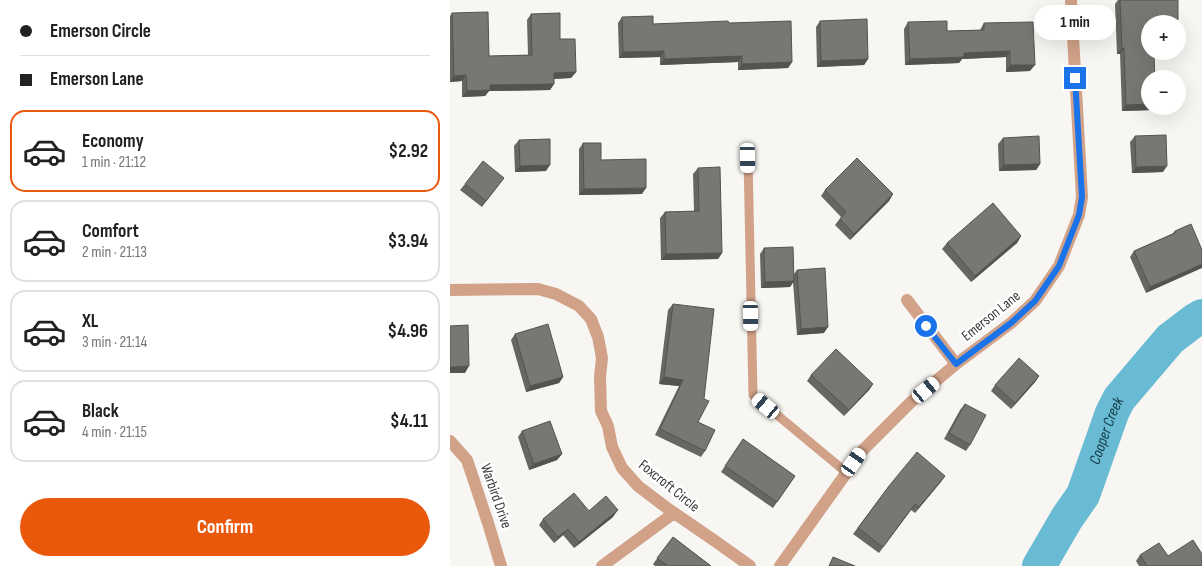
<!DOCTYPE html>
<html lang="en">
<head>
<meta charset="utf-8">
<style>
	:root { --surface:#fff; --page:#f2f2f2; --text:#222; --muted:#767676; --line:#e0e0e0; --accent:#ea580c }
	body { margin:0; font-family:"Sofia Sans Condensed",sans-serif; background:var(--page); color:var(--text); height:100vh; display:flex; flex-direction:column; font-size:19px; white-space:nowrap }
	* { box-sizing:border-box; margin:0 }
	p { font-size:16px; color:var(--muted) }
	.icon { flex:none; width:28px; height:28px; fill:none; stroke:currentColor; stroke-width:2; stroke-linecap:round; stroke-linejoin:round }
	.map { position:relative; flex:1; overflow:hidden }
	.drawer { display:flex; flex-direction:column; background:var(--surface); width:450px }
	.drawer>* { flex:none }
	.hud { display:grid; align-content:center; height:110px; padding:0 20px; background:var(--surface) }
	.controls { position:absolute; left:691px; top:15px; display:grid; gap:10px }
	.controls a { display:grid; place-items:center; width:45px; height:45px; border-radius:50%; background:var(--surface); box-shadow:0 5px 20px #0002; font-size:25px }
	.end { position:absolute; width:22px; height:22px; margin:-11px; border:6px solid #1a73e8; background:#fff; box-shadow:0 0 0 2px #fff }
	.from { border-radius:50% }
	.bubble { position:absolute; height:35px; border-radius:18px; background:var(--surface); box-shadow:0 5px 20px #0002; font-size:16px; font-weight:700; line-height:35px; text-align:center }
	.car { position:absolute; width:15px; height:30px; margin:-15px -8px; border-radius:6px; box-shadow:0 0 4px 1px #0007; background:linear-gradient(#fff 24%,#345 0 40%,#fff 0 76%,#345 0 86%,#fff 0) }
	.hud b { display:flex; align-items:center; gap:18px; height:48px; font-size:19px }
	.hud b+b { border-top:1px solid var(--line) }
	.hud i { width:12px; height:12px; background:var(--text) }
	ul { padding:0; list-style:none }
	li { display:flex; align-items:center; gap:15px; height:82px; margin:0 10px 8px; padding:0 10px; border:2px solid var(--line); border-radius:15px }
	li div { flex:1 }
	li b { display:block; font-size:19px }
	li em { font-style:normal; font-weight:700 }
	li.current { border-color:var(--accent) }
	li>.icon { width:45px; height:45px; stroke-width:1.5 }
	.action { display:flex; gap:10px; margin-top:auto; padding:10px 20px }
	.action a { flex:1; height:58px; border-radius:30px; background:var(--accent); color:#fff; font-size:20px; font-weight:700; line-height:58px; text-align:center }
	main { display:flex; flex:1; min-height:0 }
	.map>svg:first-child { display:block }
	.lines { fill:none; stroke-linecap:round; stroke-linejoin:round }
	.river { stroke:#69bad3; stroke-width:34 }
	.service { stroke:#d1a288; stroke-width:9 }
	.minor { stroke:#d1a288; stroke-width:12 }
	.wall { fill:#666663 }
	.shaded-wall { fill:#535350 }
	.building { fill:#777773; stroke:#535350 }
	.route { stroke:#1a73e8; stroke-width:6 }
	.labels { text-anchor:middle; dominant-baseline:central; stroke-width:5; stroke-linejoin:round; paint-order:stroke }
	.street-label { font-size:15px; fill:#393937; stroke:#fff }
	.water-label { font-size:16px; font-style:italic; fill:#153b46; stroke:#fff }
</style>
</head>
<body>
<main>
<section class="drawer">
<div class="hud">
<b><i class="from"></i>Emerson Circle</b>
<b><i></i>Emerson Lane</b>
</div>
<ul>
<li class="current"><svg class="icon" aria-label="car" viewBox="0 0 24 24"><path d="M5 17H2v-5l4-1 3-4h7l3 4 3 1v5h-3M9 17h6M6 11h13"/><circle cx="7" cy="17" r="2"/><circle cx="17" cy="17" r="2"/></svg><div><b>Economy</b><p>1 min · 21:12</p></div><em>$2.92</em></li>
<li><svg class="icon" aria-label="car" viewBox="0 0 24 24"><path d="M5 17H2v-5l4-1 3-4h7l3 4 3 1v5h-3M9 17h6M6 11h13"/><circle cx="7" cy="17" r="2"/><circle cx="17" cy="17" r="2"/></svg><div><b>Comfort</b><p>2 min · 21:13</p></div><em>$3.94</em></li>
<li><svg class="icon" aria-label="car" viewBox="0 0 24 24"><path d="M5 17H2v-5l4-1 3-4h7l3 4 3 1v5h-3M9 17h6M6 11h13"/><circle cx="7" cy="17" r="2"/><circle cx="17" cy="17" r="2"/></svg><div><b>XL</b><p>3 min · 21:14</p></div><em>$4.96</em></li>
<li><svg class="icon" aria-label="car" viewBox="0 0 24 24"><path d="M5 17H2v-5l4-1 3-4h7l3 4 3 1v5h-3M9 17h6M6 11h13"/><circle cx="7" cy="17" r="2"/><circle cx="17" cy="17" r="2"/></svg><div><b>Black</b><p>4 min · 21:15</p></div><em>$4.11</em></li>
</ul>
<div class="action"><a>Confirm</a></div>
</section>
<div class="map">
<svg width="752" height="566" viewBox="0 0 752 566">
	<rect width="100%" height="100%" fill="#f7f6f2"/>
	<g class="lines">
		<path class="river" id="s1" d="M589,566L617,518L633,495L662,413L669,399L720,339L745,320L752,316"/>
		<path class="service" d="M298,158L303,395L397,473"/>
		<path class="minor" d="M0,290L88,289L106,294L129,306L141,319L148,337L152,358L150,377L151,411L158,426L162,447L172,468L188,486L217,508L265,541L300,566
			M457,300L506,364
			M0,441L17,460L38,523L51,566
			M152,566L224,513
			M330,566L412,451L461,402L506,364L561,323L585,301L609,266L629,215L632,197L621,0"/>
	</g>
	<path class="wall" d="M668,0H728L700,24V106H704L702,110L672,111L670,54H667L665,4Z
		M2,13L39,56L78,55L77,20L81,14L110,39L126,72L121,78L104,79V84L100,90L39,91L35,96L12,97V81L0,82V16Z
		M172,17L203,24L279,23L342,62L338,68L288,70V62L210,65V57L169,58L168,23Z
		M370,21L418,59L414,65L367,67L366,27Z
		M458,22L497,31L530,30L534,23L580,71L556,72V57L512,59L509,63L455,65L454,29Z
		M685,136L713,172L682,173L680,142Z
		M553,138L590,164L586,170L549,171L548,144Z
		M69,140L96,171L65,172L64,146Z
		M133,143L151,160L192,194L129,195V149Z
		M248,168L272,253L268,259L211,260L210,218L215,212L244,211L243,174Z
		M54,178L32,207L10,190L15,184Z
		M375,190L443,194L439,201L400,240L385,225L391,217L371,196Z
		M725,231L752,250L696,293L680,257L684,251L722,234Z
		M571,236L567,243L521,282L492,249L497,243Z
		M314,248L344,274L347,270L374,333L347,335L343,282L340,287L311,288L310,254Z
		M223,304L255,451L251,457L205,435L229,386L209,384L218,310Z
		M65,334L113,377L109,383L76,392L61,340Z
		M361,375L423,384L419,390L394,416L357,381Z
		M589,376L585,382L561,409L541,391L545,385Z
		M515,404L520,445L516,451L494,439L510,410Z
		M72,431L112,454L107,460L79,470L68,437Z
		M293,439L345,476L323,508L271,472Z
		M495,476L465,513L461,510L429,553L403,534L439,486Z
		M139,511L163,517L124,548L113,535L104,543L89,525L93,519Z
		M223,537L261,566H205L203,564Z
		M690,555L718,556L752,566H689L686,561Z"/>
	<path class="shaded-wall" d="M728,20L726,24H700L701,21Z
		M672,48H674L670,54H667Z
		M214,51L210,57L169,58L173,52Z
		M560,51L556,57L512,59L509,63L455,65L460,59L514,53Z
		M292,56L288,62L210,65L214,59Z
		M418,59L414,65L367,67L371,61Z
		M342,62L338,68L288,70L292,64Z
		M560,65H585L580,71L556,72Z
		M126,72L121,78L100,79L104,73Z
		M16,75L12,81L0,82L4,76Z
		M104,84L100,90L39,91L35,96L12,97L17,91L40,85Z
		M700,104V106H704L702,110L672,111L676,105Z
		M590,164L586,170L549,171L554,165Z
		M100,165L96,171L65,172L70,166Z
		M717,166L713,172L682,173L686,167Z
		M196,188L192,194L129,195L134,189Z
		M443,194L439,201L400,240L404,234Z
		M571,236L567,243L521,282L525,276Z
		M272,253L268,259L211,260L216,254Z
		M752,264V268L696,293L700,287Z
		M344,281L340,287L311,288L315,282Z
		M378,327L374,333L347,335L351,329Z
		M19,366L15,373H0V367Z
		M589,376L585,382L561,409L565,403Z
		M113,377L109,383L76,392L80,386Z
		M214,377L233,380L229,386L209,384Z
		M423,384L419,390L394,416L399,410Z
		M112,454L107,460L79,470L84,464Z
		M495,476L491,482L465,513L469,507Z
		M168,510L163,517L124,548L129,542Z
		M118,529L113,535L104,543L108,537Z"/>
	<path class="building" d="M670,0H728V20L701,21V24H700V51H702L703,56H704L705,79H700V104L676,105L674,48H672Z
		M38,12L39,56L82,55L81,14L110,13V39H125L126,72L104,73V84L40,85V90L17,91L16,75L4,76L2,13Z
		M203,16V24L278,21L279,23L341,21L342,62L292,64V56L214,59V51L173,52L172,17Z
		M417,19L418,59L371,61L370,21Z
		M497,21V31L534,30V23L583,22L585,65H560V51L514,53V57L460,59L458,22Z
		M716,135L717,166L686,167L685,136Z
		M589,136L590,164L554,165L553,138Z
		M100,139V165L70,166L69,140Z
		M133,143H151V160L196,159V188L134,189Z
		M407,158L443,194L404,234L390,219L396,212L375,190Z
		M33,161L54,178L36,201L15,184Z
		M270,167L272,253L216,254L215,212L249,211L248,168Z
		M543,203L571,236L525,276L497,243Z
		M741,224L752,250V264L700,287L684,251L725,233V231Z
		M343,247L344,281L315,282L314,248Z
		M375,268L378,327L351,329L347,270Z
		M223,304L264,309L254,399L259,401L248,422L265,430L255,451L210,429L233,380L214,377Z
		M98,324L113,377L80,386L65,334Z
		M18,325L19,366L0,367V326Z
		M386,349L423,384L399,410L361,375Z
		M569,358L589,376L565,403L545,385Z
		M515,404L536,415L520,445L499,433Z
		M100,421L112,454L84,464L72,431Z
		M293,439L345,476L327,502L275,466Z
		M467,452L495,476L469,507L465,504L433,547L408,528L439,486Z
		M124,493L139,511L156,496L168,510L129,542L118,529L108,537L93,519Z
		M223,537L261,566H218L207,558Z
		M743,540L752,554V566H697L690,555L709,543L718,556Z
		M383,557L405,566H379Z"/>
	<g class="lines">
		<path class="route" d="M476,326L506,364L561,323L585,301L609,266L629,215L632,197L625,78"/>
	</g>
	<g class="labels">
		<g class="street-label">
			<text transform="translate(541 316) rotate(-39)">Emerson Lane</text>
			<text transform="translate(219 486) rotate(39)">Foxcroft Circle</text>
			<text transform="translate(46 496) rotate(71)">Warbird Drive</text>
		</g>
		<g class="water-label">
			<text stroke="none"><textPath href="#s1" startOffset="152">Cooper Creek</textPath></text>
		</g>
	</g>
</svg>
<div class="controls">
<a>+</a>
<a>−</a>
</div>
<i class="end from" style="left:476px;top:326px"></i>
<i class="end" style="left:625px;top:78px"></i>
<div class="bubble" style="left:584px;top:5px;width:82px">1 min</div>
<i class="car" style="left:298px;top:158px;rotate:179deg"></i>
<i class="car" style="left:301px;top:316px;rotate:179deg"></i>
<i class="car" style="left:476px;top:390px;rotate:50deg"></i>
<i class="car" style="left:316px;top:406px;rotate:310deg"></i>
<i class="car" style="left:404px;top:462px;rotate:35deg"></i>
</div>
</main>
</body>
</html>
